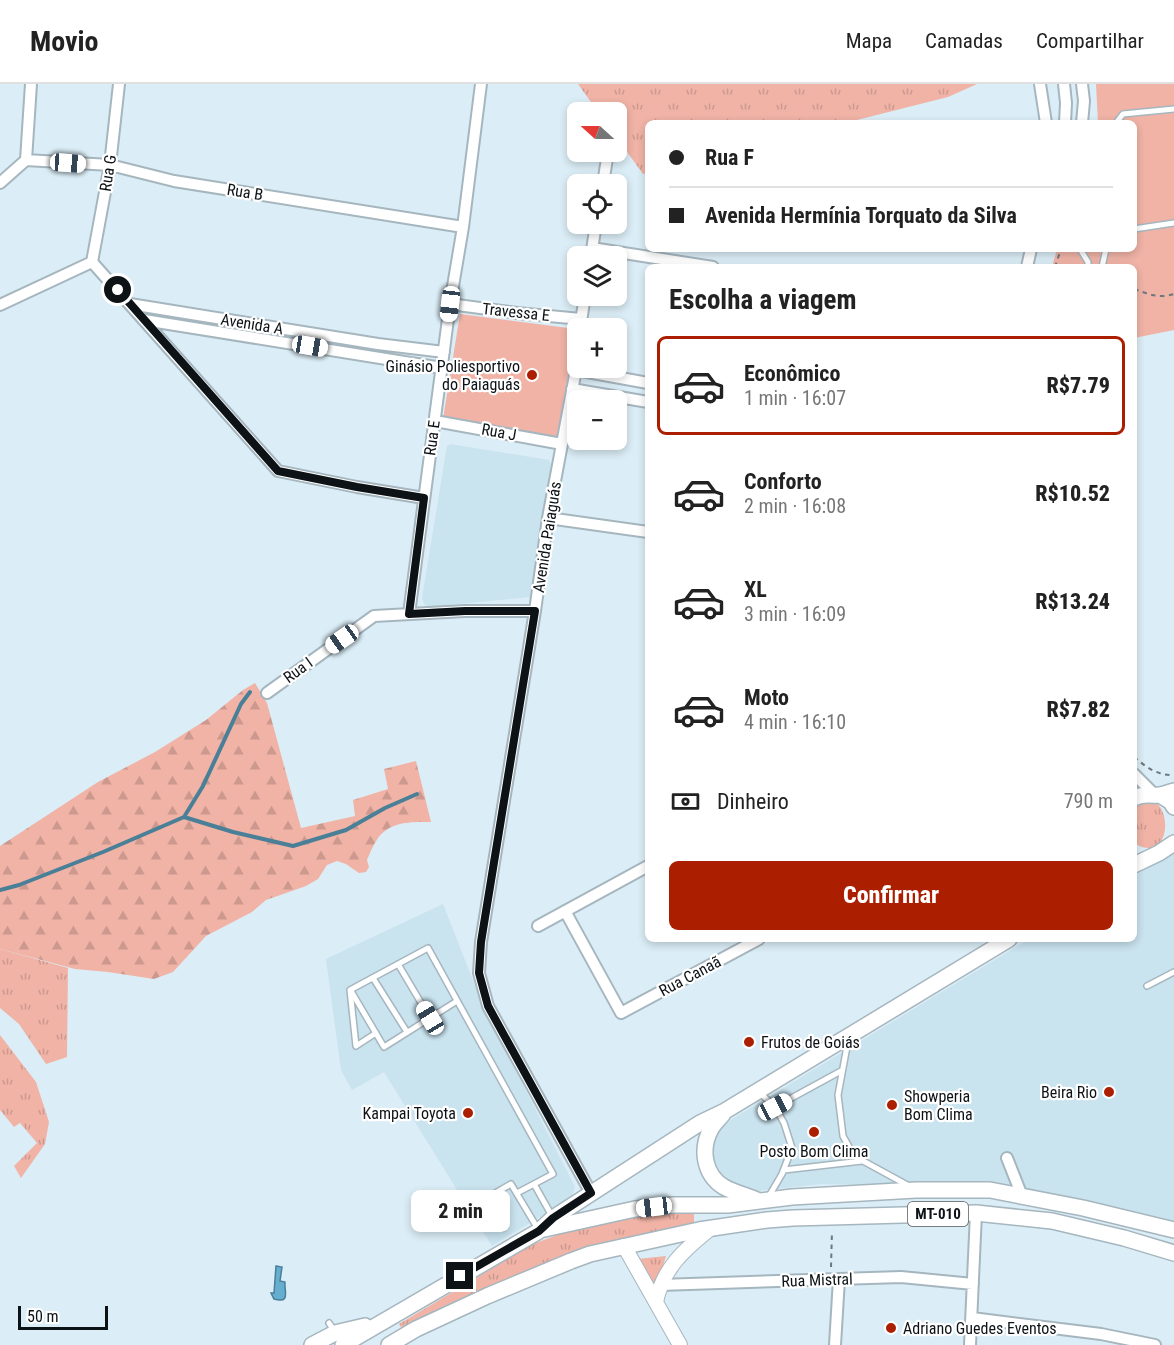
<!DOCTYPE html>
<html lang="pt">
<head>
<meta charset="utf-8">
<style>
	:root { --surface:#fff; --page:#f6f6f6; --text:#222; --muted:#767676; --line:#e0e0e0; --accent:#ac1e00 }
	body { margin:0; font-family:"Roboto Condensed",sans-serif; background:var(--page); color:var(--text); height:100vh; display:flex; flex-direction:column; font-size:22px; white-space:nowrap }
	* { box-sizing:border-box; margin:0 }
	p { font-size:20px; color:var(--muted) }
	.icon { flex:none; width:33px; height:33px; fill:none; stroke:currentColor; stroke-width:2; stroke-linecap:round; stroke-linejoin:round }
	.map { position:relative; flex:1; overflow:hidden }
	.details { position:absolute; left:645px; top:180px; width:492px; height:678px; display:flex; flex-direction:column; background:var(--surface); border-radius:9px; box-shadow:0 3px 9px #0003 }
	.details>* { flex:none }
	.guide { position:absolute; left:645px; top:36px; width:492px; height:132px; border-radius:9px; box-shadow:0 3px 9px #0003; display:grid; align-content:center; height:132px; padding:0 24px; background:var(--surface) }
	.needle { width:39px; rotate:291deg }
	.fabs { position:absolute; left:567px; top:18px; display:grid; gap:12px }
	.fabs a { display:grid; place-items:center; width:60px; height:60px; border-radius:9px; background:var(--surface); box-shadow:0 3px 9px #0003; font-size:30px }
	.scale { position:absolute; left:18px; bottom:15px; width:90px; box-sizing:border-box; padding-left:6px; border:3px solid #0c1215; border-top:0; font-size:16px; line-height:21px; white-space:nowrap; color:#0c1215; -webkit-text-stroke:4px #fff; paint-order:stroke }
	.end { position:absolute; width:27px; height:27px; margin:-14px; border:8px solid #0c1215; background:#fff; box-shadow:0 0 0 3px #fff }
	.from { border-radius:50% }
	.bubble { position:absolute; height:42px; border-radius:9px; background:var(--surface); box-shadow:0 3px 9px #0003; font-size:20px; font-weight:800; line-height:42px; text-align:center }
	.car { position:absolute; width:18px; height:36px; margin:-18px -9px; border-radius:8px; box-shadow:0 0 4px 2px #0007; background:linear-gradient(#fff 24%,#345 0 40%,#fff 0 76%,#345 0 86%,#fff 0) }
	.guide b { display:flex; align-items:center; gap:21px; height:57px; font-size:22px }
	.guide b+b { border-top:2px solid var(--line) }
	.guide i { width:15px; height:15px; background:var(--text) }
	ul { padding:0; list-style:none }
	li { display:flex; align-items:center; gap:18px; height:99px; margin:0 12px 9px; padding:0 12px; border:3px solid transparent; border-radius:9px }
	li div { flex:1 }
	li b { display:block; font-size:22px }
	li em { font-style:normal; font-weight:800 }
	li.on { border-color:var(--accent) }
	li>.icon { width:54px; height:54px; stroke-width:1.5 }
	h2 { padding:0 24px; font-size:27px; line-height:72px }
	.pay { display:flex; align-items:center; gap:15px; height:66px; padding:0 24px; font-size:22px }
	.pay p { margin-inline-start:auto }
	.action { display:flex; gap:12px; margin-top:auto; padding:12px 24px }
	.action a { flex:1; height:69px; border-radius:9px; background:var(--accent); color:#fff; font-size:24px; font-weight:800; line-height:69px; text-align:center }
	header { display:flex; align-items:center; gap:36px; box-sizing:border-box; height:84px; padding:0 30px; background:var(--surface); border-bottom:2px solid var(--line) }
	header strong { font-size:28px }
	nav { display:flex; gap:33px; margin-inline-start:auto; font-size:21px }
	.map>svg:first-child { display:block }
	.built { fill:#c9e3ef }
	.grass { fill:url(#grass-tufts) }
	.forest { fill:url(#forest-firs) }
	.green { fill:#f0b3a6 }
	.water { fill:#65aed0; stroke:#4a7f98; stroke-width:1.5 }
	.lines { fill:none; stroke-linecap:round; stroke-linejoin:round }
	.stream { stroke:#4a7f98; stroke-width:4 }
	.lane-casing { stroke:#a6b6bf; stroke-width:8 }
	.street-casing { stroke:#a6b6bf; stroke-width:14 }
	.secondary-casing { stroke:#a6b6bf; stroke-width:16 }
	.primary-casing { stroke:#a6b6bf; stroke-width:18 }
	.path { stroke:#6d787e; stroke-width:2; stroke-dasharray:4.5 4.5; stroke-linecap:butt }
	.lane { stroke:#fff; stroke-width:5 }
	.street { stroke:#fff; stroke-width:10 }
	.secondary { stroke:#fff; stroke-width:14 }
	.primary { stroke:#fff; stroke-width:15 }
	.route { stroke:#0c1215; stroke-width:8 }
	.poi-dot { fill:#ac1e00; stroke:#fff; stroke-width:2 }
	.labels { text-anchor:middle; dominant-baseline:central; stroke-width:4.5; stroke-linejoin:round; paint-order:stroke }
	.shield { fill:#fff; stroke:#55595b; stroke-width:1.5 }
	.shield-label { font-size:15px; font-weight:bold; fill:#0c1215 }
	.street-label { font-size:16px; fill:#0c1215; stroke:#fff }
	.poi-label { font-size:16px; fill:#0c1215; stroke:#fff; text-anchor:end }
</style>
</head>
<body>
<header>
<strong>Movio</strong>
<nav><a>Mapa</a><a>Camadas</a><a>Compartilhar</a></nav>
</header>
<div class="map">
<svg width="1174" height="1261" viewBox="0 0 1174 1261">
	<defs>
		<pattern id="grass-tufts" width="24" height="20" patternUnits="userSpaceOnUse" patternTransform="scale(1.5)"><rect width="24" height="20" fill="#f0b3a6"/><path d="M3 7l-1-3M5 7V3M7 7l1-3M15 17l-1-3M17 17v-4M19 17l1-3" fill="none" stroke="#cd998e"/></pattern>
		<pattern id="forest-firs" width="22" height="20" patternUnits="userSpaceOnUse" patternTransform="scale(1.5)"><rect width="22" height="20" fill="#f0b3a6"/><path d="M5 1l3.5 6h-7zM16 11l3.5 6h-7z" fill="#cd998e"/></pattern>
	</defs>
	<rect width="100%" height="100%" fill="#dbedf6"/>
	<path class="built" d="M450,360L549,376L551,381L530,513L427,523L424,520L422,514L447,362Z
		M1174,768V1140L1070,1115L957,1097L875,1101L821,1100L749,1108L731,1102L716,1087L712,1073V1061L719,1043L1029,855H1134V792Z
		M443,820L483,922L575,1103L571,1114L492,1162L384,988L352,1006L341,986L326,875Z"/>
	<path class="grass" d="M578,0H977L948,13L845,39H648V89L643,90L617,54L616,28H598Z
		M1154,717C1174,730 1167,780 1134,759V723L1139,719Z
		M0,865L68,884L67,973L46,980L19,940L0,924Z
		M0,951L36,998L49,1038L45,1060L21,1094L14,1082L37,1059L20,1039L14,1043L0,1026Z
		M672,1128H694V1144L568,1171L514,1192L449,1220L402,1245L399,1240L533,1160L576,1144L629,1134Z
		M666,1172L656,1205L637,1175Z"/>
	<path class="forest" d="M255,599L267,619L301,744L355,732L353,716L388,705L384,685L416,677L431,738C411,738 391,737 378,754C373,761 370,769 367,776L369,783L366,788L359,789L346,780L337,777L327,781L318,795L306,802L266,816L252,828L206,852L173,888L154,895L108,888L75,885L0,865V762L98,698L155,668L206,636L243,606Z"/>
	<path class="green" d="M1096,0H1174V246L1134,254V183H1052L1057,165H1134V39H1098Z
		M460,230L576,245L557,355L443,335Z"/>
	<path class="water" d="M276,1182L282,1183L280,1197L285,1198C284,1207 291,1220 274,1215L271,1209H274Z"/>
	<g class="lines">
		<path class="stream" d="M184,733L203,702L241,620L250,608
			M0,806L19,801L103,768L184,733L233,748L293,762L346,746L385,724L417,710"/>
		<g class="lane-casing">
			<path id="lane" d="M1116,39L1123,30L1174,25
				M1134,145L1174,139
				M1080,165L1088,178V183
				M1102,183L1106,165
				M398,880L430,934
				M373,894L407,948
				M1147,902L1174,888
				M351,907L384,963L457,917
				M376,949L356,962L350,906L428,864L553,1090L534,1100L552,1132
				M848,957L838,1011L843,1052L854,1072L909,1102
				M759,1008L775,1023L784,1039L792,1064L782,1090L769,1112
				M775,1023L841,987
				M784,1086L862,1077
				M517,1109L534,1100
				M503,1144L485,1115L511,1100L538,1145
				M329,1239L335,1248"/>
		</g>
		<g class="street-casing">
			<path id="street" d="M1040,0L1046,39
				M1064,0L1066,19L1065,39
				M1082,0L1084,17L1082,39
				M26,76L110,81L174,97L463,143
				M0,99L26,76L31,0
				M603,100L608,68
				M592,164L713,183
				M591,172L596,140
				M92,178L278,387L357,403L424,414
				M92,178L110,81L119,0
				M1027,183L1031,165
				M130,220L378,260L444,268
				M450,220L517,229L581,235
				M0,221L92,178
				M144,236L442,284
				M580,244L585,212
				M578,270L576,286L548,434L535,527L481,858L479,889L488,922L591,1109
				M576,286L648,299
				M572,305L648,318
				M435,337L562,360
				M548,434L648,448
				M409,530L450,220L463,143L481,0
				M267,609L374,532L465,527H535
				M1134,690L1155,711
				M565,827L621,929L759,855
				M538,842L648,782
				M1007,1074L1022,1112
				M660,1201L901,1193L973,1200
				M972,1234L1101,1250L1155,1261
				M835,1261L839,1195
				M970,1261L976,1129"/>
		</g>
		<g class="secondary-casing">
			<path id="secondary" d="M624,1162L680,1261
				M656,1218C663,1184 685,1165 710,1145"/>
		</g>
		<g class="primary-casing">
			<path id="primary" d="M1160,711L1171,718L1174,723
				M1134,714C1145,709 1148,712 1159,711C1164,711 1169,708 1174,707
				M1134,781L1159,769L1174,759
				M723,1030C719,1035 714,1039 711,1045C700,1065 704,1091 724,1103C735,1109 748,1112 759,1117
				M540,1146L635,1125L673,1121H728L792,1113L916,1106H990L1083,1124L1174,1146
				M312,1261L335,1249L365,1242
				M343,1261L539,1147L553,1134L700,1039L725,1027L1009,855
				M389,1261L416,1245L487,1212L571,1177L590,1170L699,1146L767,1136L793,1134L976,1129L1052,1137L1124,1154L1174,1169"/>
		</g>
		<path class="path" d="M1055,183L1061,165
			M1134,205C1149,210 1158,215 1174,210
			M1134,673C1146,683 1158,692 1174,691
			M831,1183L832,1147"/>
		<use href="#lane" class="lane"/>
		<use href="#street" class="street"/>
		<use href="#secondary" class="secondary"/>
		<use href="#primary" class="primary"/>
	</g>
	<g class="lines">
		<path class="route" d="M118,206L278,387L357,403L424,414L409,530L465,527H535L481,858L479,889L488,922L591,1109L553,1134L539,1147L460,1192"/>
	</g>
	<g class="poi-dot">
		<circle cx="532" cy="291" r="6"/>
		<circle cx="749" cy="958" r="6"/>
		<circle cx="1109" cy="1008" r="6"/>
		<circle cx="892" cy="1021" r="6"/>
		<circle cx="468" cy="1029" r="6"/>
		<circle cx="814" cy="1048" r="6"/>
		<circle cx="891" cy="1244" r="6"/>
	</g>
	<g class="labels">
		<rect class="shield" x="908" y="1118" width="60" height="24" rx="4.5"/>
		<g class="shield-label">
			<text x="938" y="1130">MT-010</text>
		</g>
		<g class="street-label">
			<text transform="translate(108 89) rotate(-81)">Rua G</text>
			<text transform="translate(245 108) rotate(9)">Rua B</text>
			<text transform="translate(516 228) rotate(6)">Travessa E</text>
			<text transform="translate(252 240) rotate(9)">Avenida A</text>
			<text transform="translate(499 348) rotate(10)">Rua J</text>
			<text transform="translate(432 354) rotate(-82)">Rua E</text>
			<text transform="translate(547 453) rotate(-81)">Avenida Paiaguás</text>
			<text transform="translate(298 586) rotate(-36)">Rua I</text>
			<text transform="translate(690 892) rotate(-28)">Rua Canaã</text>
			<text transform="translate(817 1196) rotate(-2)">Rua Mistral</text>
		</g>
		<g class="poi-label">
			<text x="520" y="282">Ginásio Poliesportivo<tspan x="520" dy="18">do Paiaguás</tspan></text>
			<text x="761" y="958" text-anchor="start">Frutos de Goiás</text>
			<text x="1097" y="1008">Beira Rio</text>
			<text x="904" y="1012" text-anchor="start">Showperia<tspan x="904" dy="18">Bom Clima</tspan></text>
			<text x="456" y="1029">Kampai Toyota</text>
			<text x="814" y="1067" text-anchor="middle">Posto Bom Clima</text>
			<text x="903" y="1244" text-anchor="start">Adriano Guedes Eventos</text>
		</g>
	</g>
</svg>
<div class="fabs">
<a><svg class="needle" viewBox="-14 -14 28 28"><path d="M0-13l5 13h-10z" fill="#e53935"/><path d="M0 13l5-13h-10z" fill="#767676"/></svg></a>
<a><svg class="icon" aria-label="locate" viewBox="0 0 24 24"><circle cx="12" cy="12" r="6"/><path d="M12 2v4M12 18v4M2 12h4M18 12h4"/></svg></a>
<a><svg class="icon" aria-label="layers" viewBox="0 0 24 24"><path d="M12 4l9 5-9 5-9-5zM3 14l9 5 9-5"/></svg></a>
<a>+</a>
<a>−</a>
</div>
<div class="scale">50 m</div>
<i class="end from" style="left:118px;top:206px"></i>
<i class="end" style="left:460px;top:1192px"></i>
<div class="bubble" style="left:411px;top:1106px;width:99px">2 min</div>
<i class="car" style="left:68px;top:79px;rotate:94deg"></i>
<i class="car" style="left:450px;top:220px;rotate:187deg"></i>
<i class="car" style="left:310px;top:262px;rotate:99deg"></i>
<i class="car" style="left:342px;top:555px;rotate:235deg"></i>
<i class="car" style="left:430px;top:934px;rotate:329deg"></i>
<i class="car" style="left:775px;top:1023px;rotate:62deg"></i>
<i class="car" style="left:654px;top:1123px;rotate:263deg"></i>
<div class="guide">
<b><i class="from"></i>Rua F</b>
<b><i></i>Avenida Hermínia Torquato da Silva</b>
</div>
<section class="details">
<h2>Escolha a viagem</h2>
<ul>
<li class="on"><svg class="icon" aria-label="car" viewBox="0 0 24 24"><path d="M5 17H2v-5l4-1 3-4h7l3 4 3 1v5h-3M9 17h6M6 11h13"/><circle cx="7" cy="17" r="2"/><circle cx="17" cy="17" r="2"/></svg><div><b>Econômico</b><p>1 min · 16:07</p></div><em>R$7.79</em></li>
<li><svg class="icon" aria-label="car" viewBox="0 0 24 24"><path d="M5 17H2v-5l4-1 3-4h7l3 4 3 1v5h-3M9 17h6M6 11h13"/><circle cx="7" cy="17" r="2"/><circle cx="17" cy="17" r="2"/></svg><div><b>Conforto</b><p>2 min · 16:08</p></div><em>R$10.52</em></li>
<li><svg class="icon" aria-label="car" viewBox="0 0 24 24"><path d="M5 17H2v-5l4-1 3-4h7l3 4 3 1v5h-3M9 17h6M6 11h13"/><circle cx="7" cy="17" r="2"/><circle cx="17" cy="17" r="2"/></svg><div><b>XL</b><p>3 min · 16:09</p></div><em>R$13.24</em></li>
<li><svg class="icon" aria-label="car" viewBox="0 0 24 24"><path d="M5 17H2v-5l4-1 3-4h7l3 4 3 1v5h-3M9 17h6M6 11h13"/><circle cx="7" cy="17" r="2"/><circle cx="17" cy="17" r="2"/></svg><div><b>Moto</b><p>4 min · 16:10</p></div><em>R$7.82</em></li>
</ul>
<div class="pay"><svg class="icon" aria-label="cash" viewBox="0 0 24 24"><path d="M3 7h18v10H3z"/><circle cx="12" cy="12" r="2"/></svg>Dinheiro<p>790 m</p></div>
<div class="action"><a>Confirmar</a></div>
</section>
</div>
</body>
</html>
